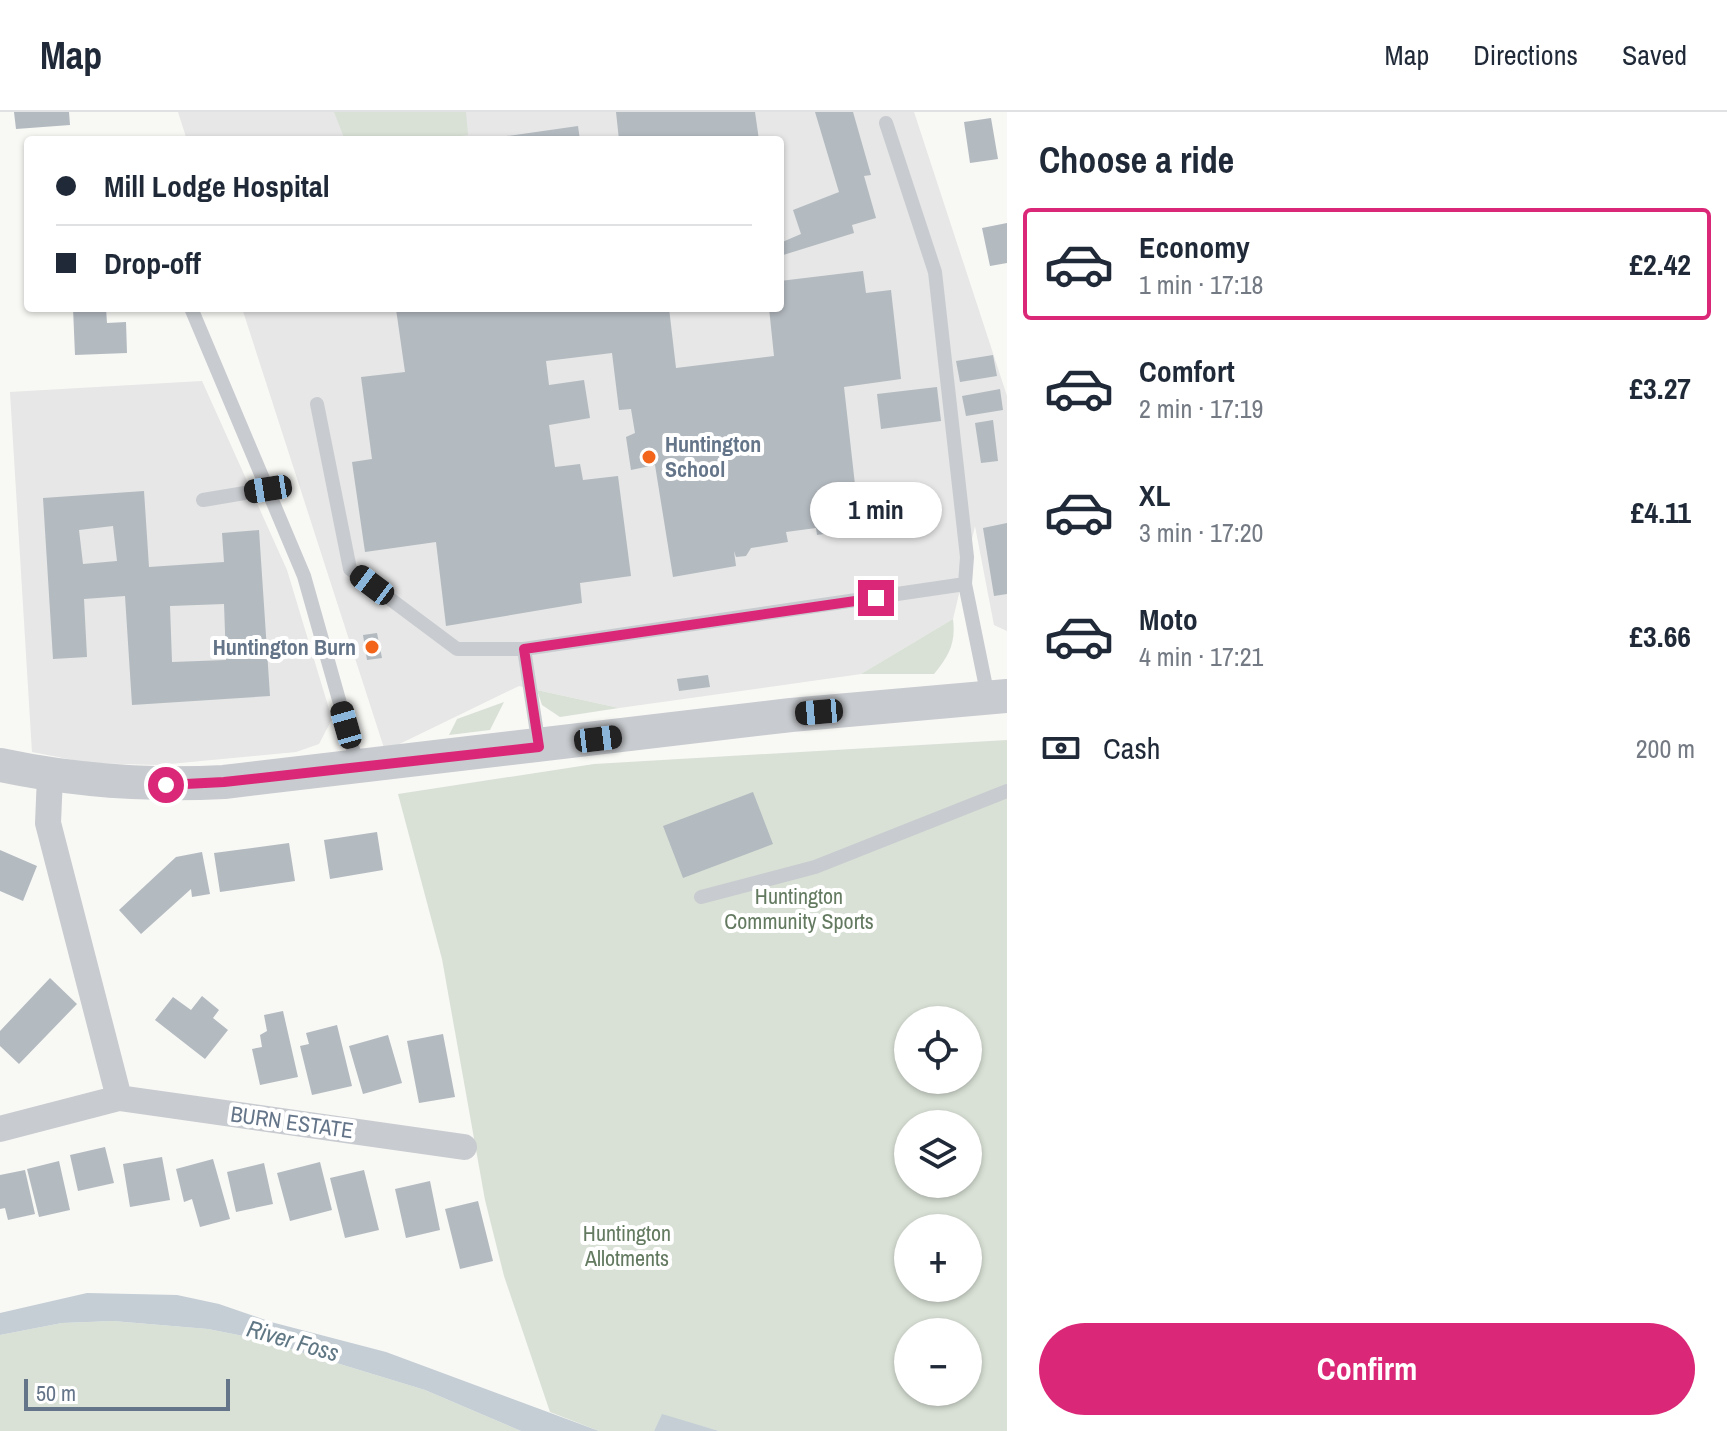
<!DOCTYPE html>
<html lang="en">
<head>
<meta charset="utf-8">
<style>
	:root { --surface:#fff; --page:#f6f6f7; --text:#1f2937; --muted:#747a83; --line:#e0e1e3; --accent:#db2777 }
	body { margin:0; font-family:"Archivo Narrow",sans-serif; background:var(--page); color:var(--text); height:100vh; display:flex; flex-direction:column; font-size:30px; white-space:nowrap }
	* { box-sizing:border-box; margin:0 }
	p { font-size:26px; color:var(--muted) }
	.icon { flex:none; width:44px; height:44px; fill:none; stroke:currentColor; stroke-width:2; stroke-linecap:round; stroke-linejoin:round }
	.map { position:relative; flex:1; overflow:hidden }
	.details { display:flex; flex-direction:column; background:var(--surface); width:720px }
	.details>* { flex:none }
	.banner { position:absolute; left:24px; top:24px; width:760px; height:176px; border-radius:8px; box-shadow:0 2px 6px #0004; display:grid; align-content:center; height:176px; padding:0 32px; background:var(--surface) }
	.buttons { position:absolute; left:894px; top:894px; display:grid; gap:16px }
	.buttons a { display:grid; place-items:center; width:88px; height:88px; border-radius:50%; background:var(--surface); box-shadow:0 2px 6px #0004; font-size:40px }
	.scale { position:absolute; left:24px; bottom:20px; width:206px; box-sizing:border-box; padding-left:8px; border:4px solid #657589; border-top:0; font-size:22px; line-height:28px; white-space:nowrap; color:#657589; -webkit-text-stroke:6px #fff; paint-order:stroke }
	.end { position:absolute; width:36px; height:36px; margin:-18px; border:10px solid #db2777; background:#fff; box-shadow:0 0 0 4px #fff }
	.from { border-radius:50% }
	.bubble { position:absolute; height:56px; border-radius:28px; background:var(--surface); box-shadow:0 2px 6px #0004; font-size:26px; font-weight:700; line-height:56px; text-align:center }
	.car { position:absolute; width:24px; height:48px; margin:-24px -12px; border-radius:10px; box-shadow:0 0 6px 2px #0007; background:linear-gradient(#222 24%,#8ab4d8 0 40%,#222 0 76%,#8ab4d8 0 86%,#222 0) }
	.banner b { display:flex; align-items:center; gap:28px; height:76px; font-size:30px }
	.banner b+b { border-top:2px solid var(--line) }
	.banner i { width:20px; height:20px; background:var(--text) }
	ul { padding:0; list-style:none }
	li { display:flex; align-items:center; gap:24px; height:112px; margin:0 16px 12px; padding:0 16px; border:4px solid transparent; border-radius:8px }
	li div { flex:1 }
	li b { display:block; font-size:30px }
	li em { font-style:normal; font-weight:700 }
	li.on { border-color:var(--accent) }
	li>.icon { width:72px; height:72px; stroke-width:1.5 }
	h2 { padding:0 32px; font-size:36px; line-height:96px }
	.pay { display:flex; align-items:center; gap:20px; height:88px; padding:0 32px; font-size:30px }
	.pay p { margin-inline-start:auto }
	.action { display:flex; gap:16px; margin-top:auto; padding:16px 32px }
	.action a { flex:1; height:92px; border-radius:48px; background:var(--accent); color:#fff; font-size:32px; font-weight:700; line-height:92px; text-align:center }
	header { display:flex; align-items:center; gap:48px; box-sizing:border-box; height:112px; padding:0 40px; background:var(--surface); border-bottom:2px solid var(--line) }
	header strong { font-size:38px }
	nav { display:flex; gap:44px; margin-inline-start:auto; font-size:28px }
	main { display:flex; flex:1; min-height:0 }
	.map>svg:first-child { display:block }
	.built { fill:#e6e7e6 }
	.green { fill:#d9e1d6; fill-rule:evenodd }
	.water { fill:#c4ced4 }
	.building { fill:#b3bac0; fill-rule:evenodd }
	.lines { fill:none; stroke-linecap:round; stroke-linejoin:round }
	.service { stroke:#c8cbcf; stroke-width:14 }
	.minor { stroke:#c8cbcf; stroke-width:26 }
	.tertiary { stroke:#c8cbcf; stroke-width:34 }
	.route { stroke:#db2777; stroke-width:10 }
	.poi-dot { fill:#f2651b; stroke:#fff; stroke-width:3 }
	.labels { text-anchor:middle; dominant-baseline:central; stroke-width:8; stroke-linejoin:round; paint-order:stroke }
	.poi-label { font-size:22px; font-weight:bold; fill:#657589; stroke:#fff; text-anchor:start }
	.park-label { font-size:22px; fill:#637a60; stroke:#fff }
	.street-label { font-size:22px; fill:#657589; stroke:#fff }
	.water-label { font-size:24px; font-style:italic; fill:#607784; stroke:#fff }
</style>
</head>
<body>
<header>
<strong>Map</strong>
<nav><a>Map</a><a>Directions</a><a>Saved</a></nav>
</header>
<main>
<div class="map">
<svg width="1007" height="1319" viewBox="0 0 1007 1319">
	<rect width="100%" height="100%" fill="#f8f8f5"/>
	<path class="built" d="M178,0H914L1007,284V519L994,513L975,414L953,507L861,562L619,596L519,574L385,639L242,196H780V28H187Z
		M202,269L287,458L332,607L319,632L296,640L159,653L89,651L32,640L10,280Z"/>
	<path class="green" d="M334,0H466L468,23L433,28H345Z
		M953,507C956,531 949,544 934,562H861Z
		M537,578L619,596L560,605L542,593Z
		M504,590L490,618L449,623L457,607Z
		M1007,628V1319H719L662,1303L654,1319H599L550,1300L504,1164L485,1088L442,847L398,682L594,652ZM908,908H968V968H908ZM908,1012H968V1072H908ZM908,1116H968V1176H908ZM908,1220H968V1280H908Z
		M113,1209L208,1217L258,1227L425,1278L521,1319H0V1223L62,1211Z"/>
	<path class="water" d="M87,1181L177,1183L219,1192L271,1210L386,1240L599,1319H521L425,1278L258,1227L208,1217L113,1209L62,1211L0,1223V1201Z
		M662,1302L719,1319H654Z"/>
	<path class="building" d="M14,0H69L70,13L16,17Z
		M616,0H755L759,28H714V24L619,28Z
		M815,0H853L871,63L864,64L876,106L852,113L854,121L780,144V131L801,122L793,98L839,80Z
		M991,6L998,47L970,51L964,10Z
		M578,14L580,28H493V26Z
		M1007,111V151L990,154L982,116Z
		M863,159L866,181L891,178L901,267L844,275L860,417L817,423L816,416L786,420L788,430L751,436L746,444L736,445L734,439L736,454L673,465L655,353L631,358L626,325L635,321L631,297L619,298L612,241L546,249L549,273L584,268L590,306L549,313L555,355L580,352L583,368L618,364L631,464L580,471L582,491L446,514L436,430L365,440L352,350L372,347L361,265L405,260L396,197L669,196L676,256L774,244L769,196H780V169Z
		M73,196H106L107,211L126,210L127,241L75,243Z
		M993,243L997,264L960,270L956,249Z
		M937,275L941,309L881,317L877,282Z
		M1000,277L1003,298L966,304L962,284Z
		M993,308L998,349L981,351L975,311Z
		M144,379L149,455L224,450L222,421L259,418L270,584L132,593L125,484L84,487L87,545L53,547L43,386ZM113,414L117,449L83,452L79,418ZM224,492L226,548L172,550L170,494Z
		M1007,411V482L994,484L983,416Z
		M377,521L382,546L367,548L363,523Z
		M708,563L710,575L679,579L677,567Z
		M753,680L773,732L683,766L663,714Z
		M377,720L383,758L330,767L324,728Z
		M289,731L295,769L220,780L214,741Z
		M0,738L37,754L23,789L0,779Z
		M202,740L210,782L192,785L191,777L141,822L119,798L176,745Z
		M50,866L77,892L19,952L0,934V919Z
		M202,884L219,898L213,906L228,918L205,947L155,908L173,885L191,898Z
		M283,899L298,965L260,973L252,937L262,935L260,923L267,919L264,903Z
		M337,913L352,974L312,983L300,934L309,932L306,921Z
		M443,922L455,985L419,991L407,929Z
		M388,923L402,971L363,982L349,934Z
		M105,1035L114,1071L78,1079L70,1043Z
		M162,1045L170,1088L130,1095L123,1052Z
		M213,1047L230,1107L200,1115L192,1087L184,1090L176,1057Z
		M59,1049L70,1098L39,1105L27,1057Z
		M320,1050L332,1098L290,1109L277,1061Z
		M264,1051L273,1092L236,1100L227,1060Z
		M25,1058L35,1102L8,1108L5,1096L0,1097V1063Z
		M364,1058L379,1118L345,1126L330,1066Z
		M430,1069L440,1118L406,1126L395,1077Z
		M478,1089L493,1149L460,1157L445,1097Z"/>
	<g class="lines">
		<path class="service" d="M886,11L935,160L967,445L965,472
			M191,196L304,464L358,655
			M317,292L350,457L457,537H524
			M203,388L268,377
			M539,634L524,537L965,472L988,585
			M701,785L815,755L1007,679"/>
		<path class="minor" d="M50,664L48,711L119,986
			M0,1017L119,986L464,1035"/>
		<path class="tertiary" d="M0,653C75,669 148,674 224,670L791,603L1007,584"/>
	</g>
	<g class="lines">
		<path class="route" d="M166,673L224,670L539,635L524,537L876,486"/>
	</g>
	<g class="poi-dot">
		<circle cx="649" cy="345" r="8"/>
		<circle cx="372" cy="535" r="8"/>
	</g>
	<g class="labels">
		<g class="poi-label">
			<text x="665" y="332">Huntington<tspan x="665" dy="25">School</tspan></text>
			<text x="356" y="535" text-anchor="end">Huntington Burn</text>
		</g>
		<g class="park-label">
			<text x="799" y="784">Huntington<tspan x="799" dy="25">Community Sports</tspan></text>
			<text x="627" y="1121">Huntington<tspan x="627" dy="25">Allotments</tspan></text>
		</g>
		<g class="street-label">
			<text transform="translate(292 1010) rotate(8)">BURN ESTATE</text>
		</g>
		<g class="water-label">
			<text transform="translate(293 1228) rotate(16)">River Foss</text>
		</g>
	</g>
</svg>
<div class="buttons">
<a><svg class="icon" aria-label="locate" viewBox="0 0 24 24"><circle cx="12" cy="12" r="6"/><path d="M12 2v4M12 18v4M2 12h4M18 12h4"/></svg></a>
<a><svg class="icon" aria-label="layers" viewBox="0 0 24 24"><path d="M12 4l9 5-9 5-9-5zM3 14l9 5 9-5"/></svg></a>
<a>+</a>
<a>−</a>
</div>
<div class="scale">50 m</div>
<i class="end from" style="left:166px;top:673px"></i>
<i class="end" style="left:876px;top:486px"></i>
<div class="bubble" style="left:810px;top:370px;width:132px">1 min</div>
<i class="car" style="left:268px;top:377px;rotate:261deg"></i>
<i class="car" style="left:372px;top:473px;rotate:307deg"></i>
<i class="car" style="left:819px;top:600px;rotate:265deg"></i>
<i class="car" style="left:346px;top:613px;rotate:344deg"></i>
<i class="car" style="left:598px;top:627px;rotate:83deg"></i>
<div class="banner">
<b><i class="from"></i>Mill Lodge Hospital</b>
<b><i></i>Drop-off</b>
</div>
</div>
<section class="details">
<h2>Choose a ride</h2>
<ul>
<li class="on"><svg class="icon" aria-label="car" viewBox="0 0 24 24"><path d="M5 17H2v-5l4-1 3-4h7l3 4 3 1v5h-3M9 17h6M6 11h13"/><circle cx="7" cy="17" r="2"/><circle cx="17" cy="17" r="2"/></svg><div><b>Economy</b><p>1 min · 17:18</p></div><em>£2.42</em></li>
<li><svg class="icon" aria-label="car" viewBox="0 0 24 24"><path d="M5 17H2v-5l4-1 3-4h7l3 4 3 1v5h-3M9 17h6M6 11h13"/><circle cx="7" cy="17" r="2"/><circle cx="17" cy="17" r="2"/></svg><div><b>Comfort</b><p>2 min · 17:19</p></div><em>£3.27</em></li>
<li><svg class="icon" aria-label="car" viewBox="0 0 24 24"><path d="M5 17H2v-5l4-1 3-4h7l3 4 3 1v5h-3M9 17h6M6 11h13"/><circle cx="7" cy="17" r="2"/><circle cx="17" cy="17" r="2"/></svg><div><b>XL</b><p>3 min · 17:20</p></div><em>£4.11</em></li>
<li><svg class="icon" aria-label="car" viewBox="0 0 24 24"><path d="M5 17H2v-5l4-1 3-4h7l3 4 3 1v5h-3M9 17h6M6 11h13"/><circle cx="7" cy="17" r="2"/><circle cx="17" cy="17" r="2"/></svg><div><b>Moto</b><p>4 min · 17:21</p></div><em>£3.66</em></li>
</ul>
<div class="pay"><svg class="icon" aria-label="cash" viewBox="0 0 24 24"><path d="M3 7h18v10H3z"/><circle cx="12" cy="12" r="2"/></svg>Cash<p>200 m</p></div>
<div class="action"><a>Confirm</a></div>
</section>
</main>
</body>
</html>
